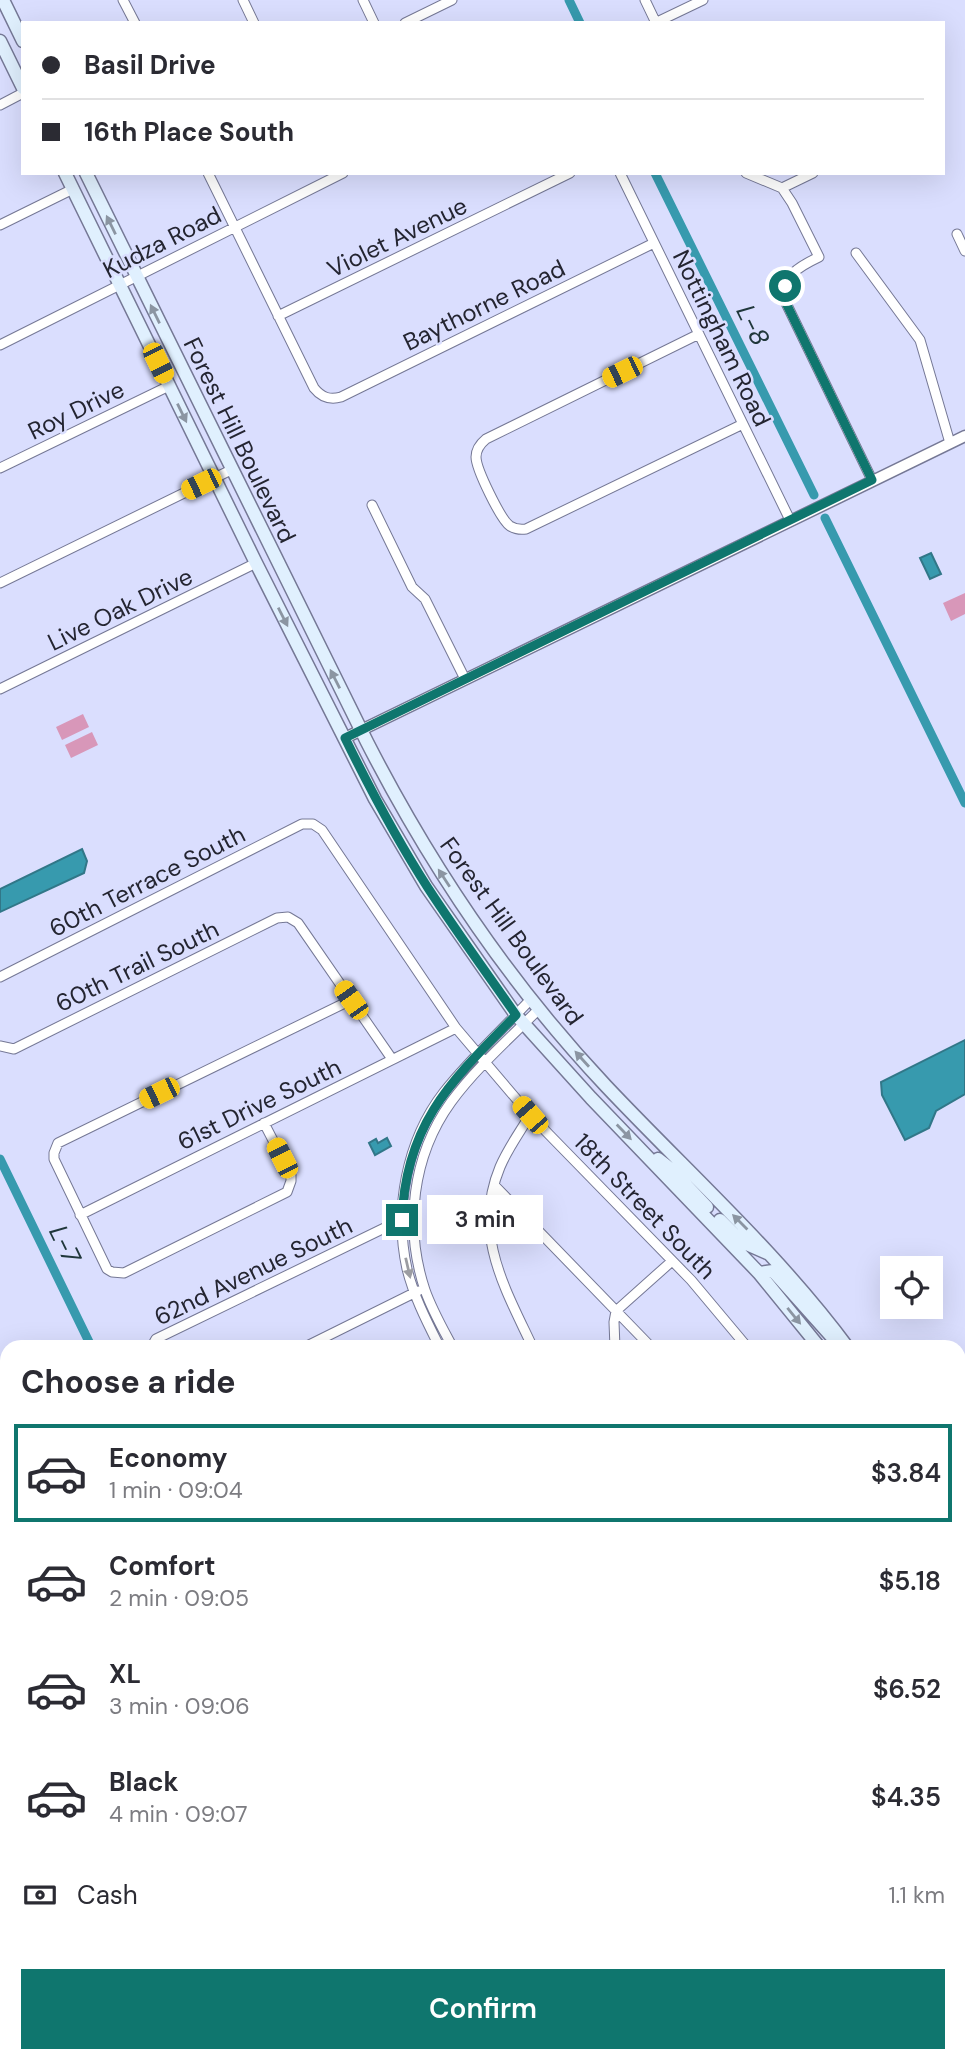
<!DOCTYPE html>
<html lang="en">
<head>
<meta charset="utf-8">
<style>
	:root { --surface:#fff; --page:#f7f7f7; --text:#2b2b33; --muted:#7c7c81; --line:#e1e1e2; --accent:#0f766e }
	body { margin:0; font-family:"DM Sans",sans-serif; background:var(--page); color:var(--text); height:100vh; display:flex; flex-direction:column; font-size:26px; white-space:nowrap }
	* { box-sizing:border-box; margin:0 }
	p { font-size:23px; color:var(--muted) }
	.icon { flex:none; width:38px; height:38px; fill:none; stroke:currentColor; stroke-width:2; stroke-linecap:round; stroke-linejoin:round }
	.map { position:relative; flex:1; overflow:hidden }
	.side { position:absolute; left:0px; top:1340px; width:966px; height:723px; display:flex; flex-direction:column; background:var(--surface); border-radius:21px 21px 0 0; box-shadow:0 7px 28px #0002 }
	.side>* { flex:none }
	.guide { position:absolute; left:21px; top:21px; width:924px; height:154px; border-radius:0px; box-shadow:0 7px 28px #0002; display:grid; align-content:center; height:154px; padding:0 21px; background:var(--surface) }
	.tools { position:absolute; left:880px; top:1256px; display:grid; gap:14px }
	.tools a { display:grid; place-items:center; width:63px; height:63px; border-radius:0px; background:var(--surface); box-shadow:0 7px 28px #0002; font-size:35px }
	.end { position:absolute; width:32px; height:32px; margin:-16px; border:9px solid #0f766e; background:#fff; box-shadow:0 0 0 4px #fff }
	.from { border-radius:50% }
	.bubble { position:absolute; height:49px; border-radius:0px; background:var(--surface); box-shadow:0 7px 28px #0002; font-size:23px; font-weight:600; line-height:49px; text-align:center }
	.car { position:absolute; width:21px; height:42px; margin:-21px -10px; border-radius:9px; box-shadow:0 0 5px 2px #0007; background:linear-gradient(#f5c518 24%,#345 0 40%,#f5c518 0 76%,#345 0 86%,#f5c518 0) }
	.guide b { display:flex; align-items:center; gap:24px; height:66px; font-size:26px }
	.guide b+b { border-top:2px solid var(--line) }
	.guide i { width:18px; height:18px; background:var(--text) }
	ul { padding:0; list-style:none }
	li { display:flex; align-items:center; gap:21px; height:98px; margin:0 14px 10px; padding:0 7px; border:4px solid transparent; border-radius:0px }
	li div { flex:1 }
	li b { display:block; font-size:26px }
	li em { font-style:normal; font-weight:600 }
	li.active { border-color:var(--accent) }
	li>.icon { width:63px; height:63px; stroke-width:1.5 }
	h2 { padding:0 21px; font-size:32px; line-height:84px }
	.pay { display:flex; align-items:center; gap:18px; height:77px; padding:0 21px; font-size:26px }
	.pay p { margin-inline-start:auto }
	.action { display:flex; gap:14px; margin-top:auto; padding:14px 21px }
	.action a { flex:1; height:80px; border-radius:0px; background:var(--accent); color:#fff; font-size:28px; font-weight:600; line-height:80px; text-align:center }
	.map>svg:first-child { display:block }
	.green { fill:#d897b9 }
	.water { fill:#379aae; stroke:#317788; stroke-width:2 }
	.lines { fill:none; stroke-linecap:round; stroke-linejoin:round }
	.canal { stroke:#379aae; stroke-width:9 }
	.minor-casing { stroke:#757895; stroke-width:11 }
	.tertiary-casing { stroke:#757895; stroke-width:13 }
	.secondary-casing { stroke:#757895; stroke-width:15 }
	.minor { stroke:#fff; stroke-width:9 }
	.tertiary { stroke:#fff; stroke-width:10 }
	.secondary { stroke:#e0f0fe; stroke-width:12 }
	.oneway { fill:#8b95a2 }
	.oneway2 { fill:#9c9da2 }
	.route { stroke:#0f766e; stroke-width:9 }
	.labels { text-anchor:middle; dominant-baseline:central; stroke-width:5; stroke-linejoin:round; paint-order:stroke }
	.street-label { font-size:24px; fill:#242531; stroke:#dadefe }
	.water-label { font-size:26px; font-style:italic; fill:#20373b; stroke:#dadefe }
</style>
</head>
<body>
<div class="map">
<svg width="965" height="2063" viewBox="0 0 965 2063">
	<rect width="100%" height="100%" fill="#dadefe"/>
	<path class="green" d="M965,593V614L951,621L943,603Z
		M83,714L89,727L62,740L56,727Z
		M92,732L98,745L71,758L65,745Z"/>
	<path class="water" d="M931,553L941,574L930,579L920,558Z
		M82,849L87,861L84,873L0,912V889Z
		M965,1040V1094L936,1111L929,1128L905,1140L882,1095L881,1082Z
		M387,1138L391,1146L375,1155L369,1143L376,1139L378,1143Z
		M268,2056H304L298,2063H256Z
		M414,2056H451L454,2063H422Z
		M754,2056H788L786,2063H753Z"/>
	<g class="lines">
		<path class="canal" d="M569,0L580,23
			M655,173L814,495
			M825,518L965,803
			M0,1159L92,1348"/>
		<g class="minor-casing">
			<path id="minor" d="M123,0L135,23
				M243,0L254,23
				M363,0L374,23
				M645,0L656,23
				M405,23L452,0
				M655,23L703,0
				M0,105L23,93
				M208,173L314,388C322,398 330,400 341,397L654,243
				M620,173L790,520
				M746,173L782,188L792,203L819,257C798,267 783,275 785,301L872,480
				M782,188L813,173
				M0,225L73,189
				M957,234L965,251
				M856,253L920,340L950,443
				M278,316L570,173
				M699,334L486,439C480,444 476,449 476,457C476,469 501,520 510,526C515,529 520,530 526,529L743,424
				M0,345L343,173
				M0,468L169,386
				M372,505L412,587L425,599L465,679
				M0,583L231,470
				M0,689L256,563
				M0,977L302,824H313L322,830L456,1028L530,1115L691,1280L748,1348
				M0,1046L14,1049L277,918L288,917L298,923L392,1059
				M530,1115C520,1132 508,1148 500,1167C472,1234 505,1288 533,1348
				M264,1123L291,1175V1181L287,1192L124,1273L112,1272L107,1269L54,1159V1153L58,1143L351,1000
				M494,1185L652,1348
				M80,1215L456,1028
				M151,1348L156,1339L407,1217
				M303,1348L418,1291
				M440,1348C427,1322 414,1297 407,1269C394,1210 406,1141 444,1092C470,1059 502,1030 531,999
				M453,1348C443,1329 432,1310 425,1290C404,1227 412,1156 451,1102C476,1068 509,1039 539,1009
				M615,1348L614,1322L616,1311L672,1261
				M0,1610L7,1625
				M0,1889L7,1904
				M959,1995L965,1986
				M508,2056L513,2063
				M911,2056L914,2063
				M2,2063L18,2056
				M569,2063L578,2056
				M703,2063L704,2056
				M837,2063L843,2056"/>
		</g>
		<g class="tertiary-casing">
			<path id="tertiary" d="M345,738L965,436"/>
		</g>
		<g class="secondary-casing">
			<path id="secondary" d="M3,0L23,41
				M0,41L23,88
				M65,173L256,563L375,799L426,886L516,1015L591,1098L759,1273L820,1348
				M86,173L367,742C431,867 510,984 606,1086C688,1173 777,1252 848,1348
				M658,1159L672,1170L707,1207
				M720,1220L742,1242L767,1253
				M759,1273L773,1271L832,1337
				M959,1513L965,1524
				M959,1563L965,1574
				M959,1625L965,1622
				M959,1651L965,1648
				M115,2063L129,2056
				M160,2063L173,2056"/>
		</g>
		<use href="#minor" class="minor"/>
		<use href="#tertiary" class="tertiary"/>
		<use href="#secondary" class="secondary"/>
	</g>
	<defs><path id="oneway-solid" d="M-6-.8H1V-3.2L6.5 0L1 3.2V.8H-6Z" transform="scale(1.75)"/></defs>
	<g class="oneway">
		<use href="#oneway-solid" transform="translate(111 225) rotate(-116)"/>
		<use href="#oneway-solid" transform="translate(155 314) rotate(-116)"/>
		<use href="#oneway-solid" transform="translate(182 413) rotate(64)"/>
		<use href="#oneway-solid" transform="translate(283 617) rotate(63)"/>
		<use href="#oneway-solid" transform="translate(335 679) rotate(-117)"/>
		<use href="#oneway-solid" transform="translate(444 878) rotate(-123)"/>
		<use href="#oneway-solid" transform="translate(582 1059) rotate(-132)"/>
		<use href="#oneway-solid" transform="translate(624 1132) rotate(46)"/>
		<use href="#oneway-solid" transform="translate(740 1222) rotate(-135)"/>
		<use href="#oneway-solid" transform="translate(794 1316) rotate(51)"/>
	</g>
	<use class="oneway2" href="#oneway-solid" transform="translate(408 1268) rotate(77)"/>
	<g class="lines">
		<path class="route" d="M402,1220C405,1123 453,1079 516,1015C486,972 456,931 428,888C397,840 370,789 345,738L872,480L785,301V286"/>
	</g>
	<g class="labels">
		<g class="street-label">
			<text transform="translate(397 237) rotate(-26)">Violet Avenue</text>
			<text transform="translate(162 242) rotate(-27)">Kudza Road</text>
			<text transform="translate(484 305) rotate(-26)">Baythorne Road</text>
			<text transform="translate(722 338) rotate(64)">Nottingham Road</text>
			<text transform="translate(76 410) rotate(-26)">Roy Drive</text>
			<text transform="translate(240 440) rotate(64)">Forest Hill Boulevard</text>
			<text transform="translate(120 609) rotate(-26)">Live Oak Drive</text>
			<text transform="translate(147 881) rotate(-27)">60th Terrace South</text>
			<text transform="translate(512 931) rotate(54)">Forest Hill Boulevard</text>
			<text transform="translate(137 966) rotate(-26)">60th Trail South</text>
			<text transform="translate(259 1104) rotate(-26)">61st Drive South</text>
			<text transform="translate(645 1206) rotate(46)">18th Street South</text>
			<text transform="translate(253 1271) rotate(-26)">62nd Avenue South</text>
		</g>
		<g class="water-label">
			<text transform="translate(753 325) rotate(64)">L-8</text>
			<text transform="translate(65 1244) rotate(64)">L-7</text>
		</g>
	</g>
</svg>
<div class="tools">
<a><svg class="icon" aria-label="locate" viewBox="0 0 24 24"><circle cx="12" cy="12" r="6"/><path d="M12 2v4M12 18v4M2 12h4M18 12h4"/></svg></a>
</div>
<i class="end from" style="left:785px;top:286px"></i>
<i class="end" style="left:402px;top:1220px"></i>
<div class="bubble" style="left:427px;top:1195px;width:116px">3 min</div>
<i class="car" style="left:158px;top:363px;rotate:154deg"></i>
<i class="car" style="left:622px;top:372px;rotate:244deg"></i>
<i class="car" style="left:201px;top:484px;rotate:244deg"></i>
<i class="car" style="left:351px;top:1000px;rotate:325deg"></i>
<i class="car" style="left:159px;top:1093px;rotate:244deg"></i>
<i class="car" style="left:530px;top:1115px;rotate:319deg"></i>
<i class="car" style="left:282px;top:1158px;rotate:333deg"></i>
<div class="guide">
<b><i class="from"></i>Basil Drive</b>
<b><i></i>16th Place South</b>
</div>
<section class="side">
<h2>Choose a ride</h2>
<ul>
<li class="active"><svg class="icon" aria-label="car" viewBox="0 0 24 24"><path d="M5 17H2v-5l4-1 3-4h7l3 4 3 1v5h-3M9 17h6M6 11h13"/><circle cx="7" cy="17" r="2"/><circle cx="17" cy="17" r="2"/></svg><div><b>Economy</b><p>1 min · 09:04</p></div><em>$3.84</em></li>
<li><svg class="icon" aria-label="car" viewBox="0 0 24 24"><path d="M5 17H2v-5l4-1 3-4h7l3 4 3 1v5h-3M9 17h6M6 11h13"/><circle cx="7" cy="17" r="2"/><circle cx="17" cy="17" r="2"/></svg><div><b>Comfort</b><p>2 min · 09:05</p></div><em>$5.18</em></li>
<li><svg class="icon" aria-label="car" viewBox="0 0 24 24"><path d="M5 17H2v-5l4-1 3-4h7l3 4 3 1v5h-3M9 17h6M6 11h13"/><circle cx="7" cy="17" r="2"/><circle cx="17" cy="17" r="2"/></svg><div><b>XL</b><p>3 min · 09:06</p></div><em>$6.52</em></li>
<li><svg class="icon" aria-label="car" viewBox="0 0 24 24"><path d="M5 17H2v-5l4-1 3-4h7l3 4 3 1v5h-3M9 17h6M6 11h13"/><circle cx="7" cy="17" r="2"/><circle cx="17" cy="17" r="2"/></svg><div><b>Black</b><p>4 min · 09:07</p></div><em>$4.35</em></li>
</ul>
<div class="pay"><svg class="icon" aria-label="cash" viewBox="0 0 24 24"><path d="M3 7h18v10H3z"/><circle cx="12" cy="12" r="2"/></svg>Cash<p>1.1 km</p></div>
<div class="action"><a>Confirm</a></div>
</section>
</div>
</body>
</html>
